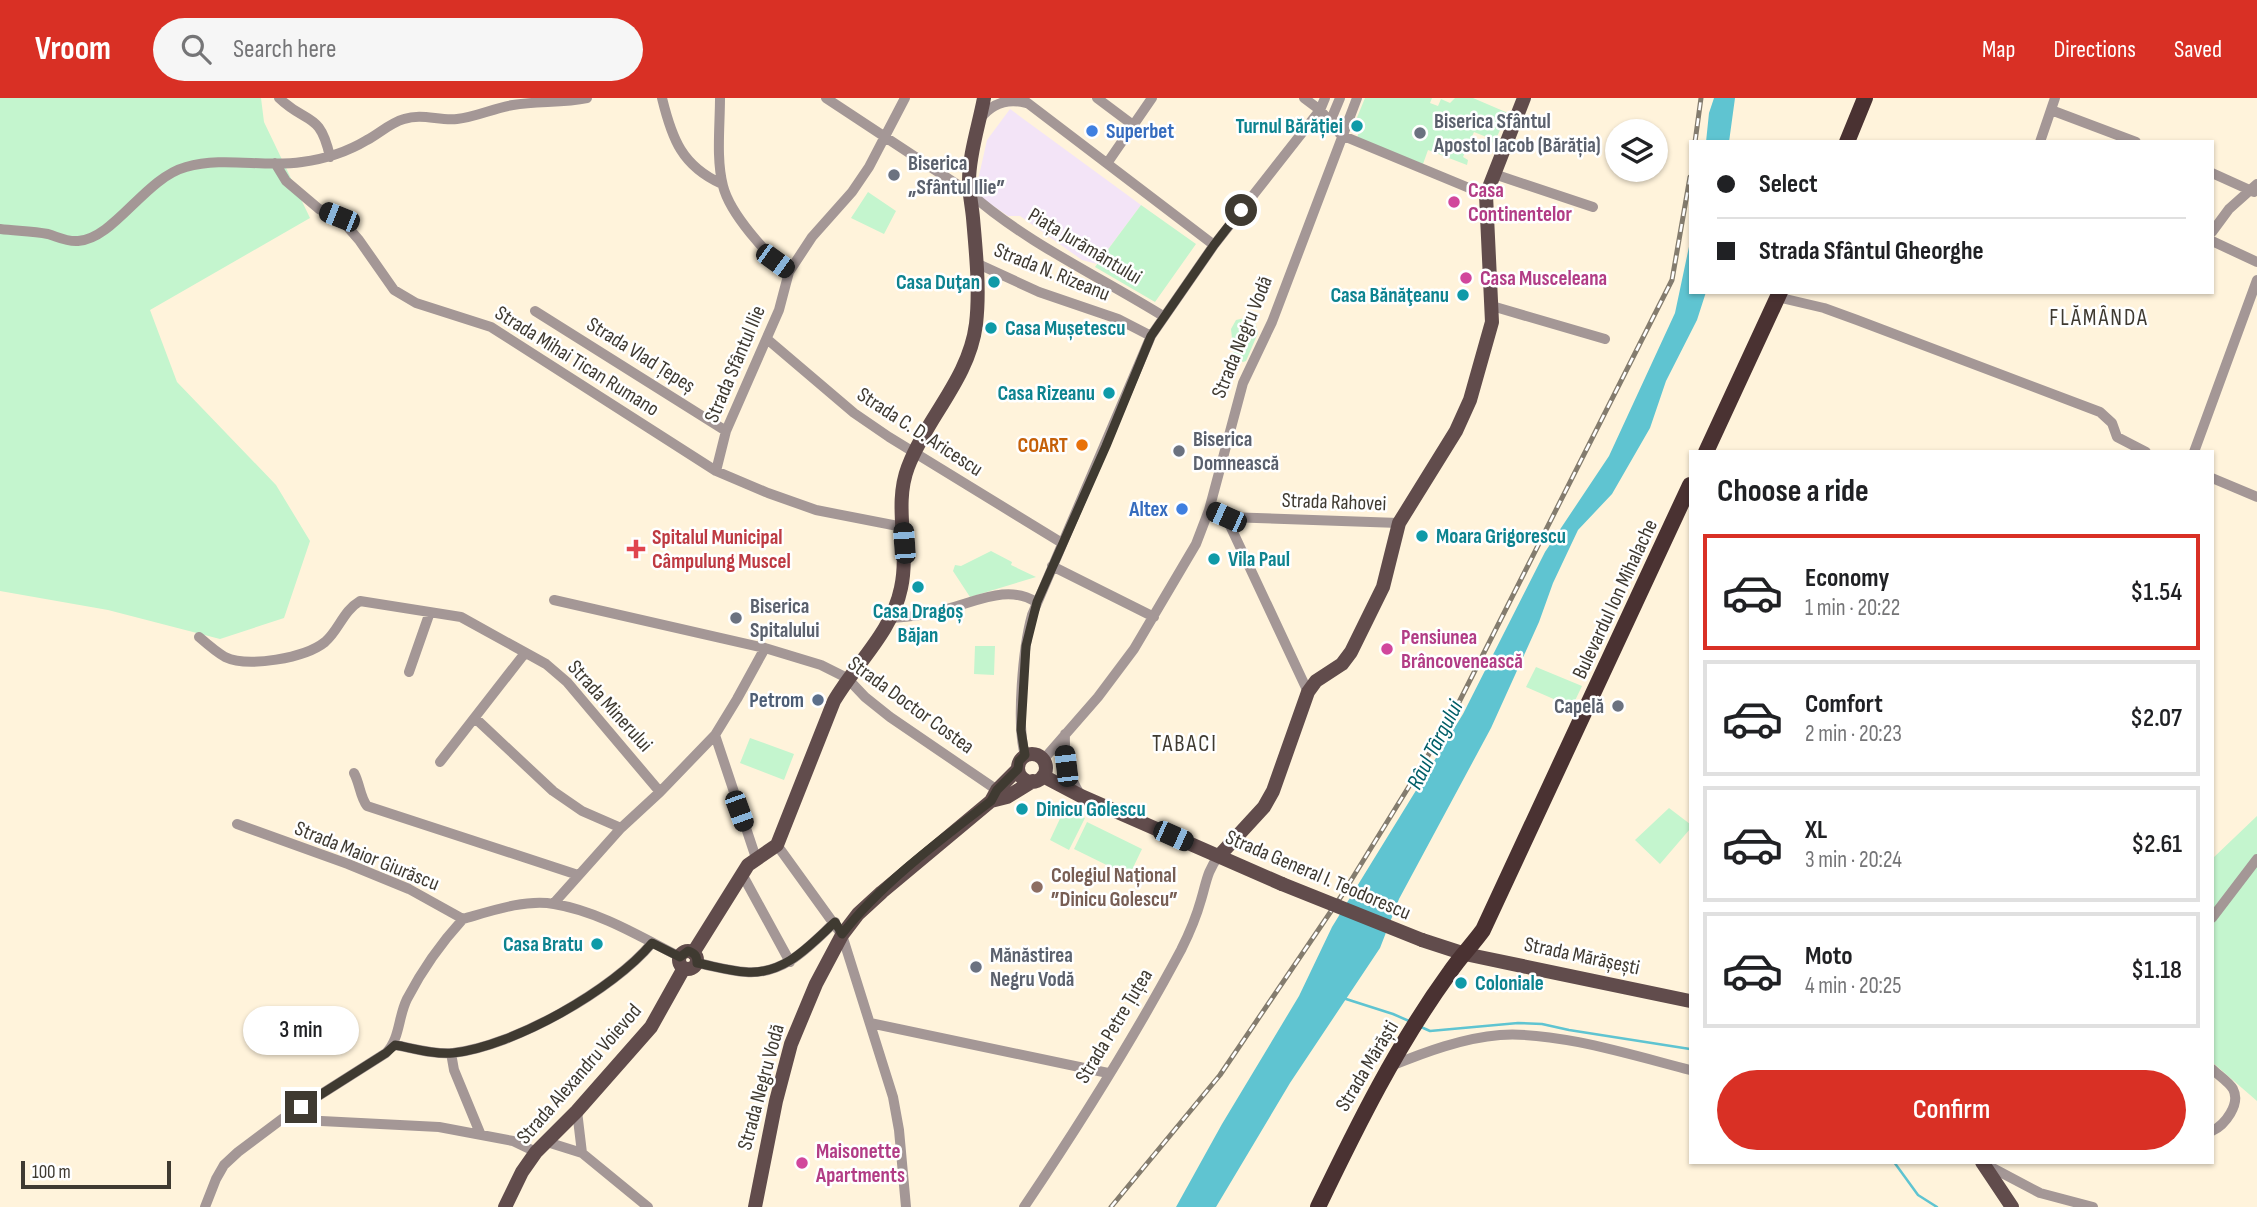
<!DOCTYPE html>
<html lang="en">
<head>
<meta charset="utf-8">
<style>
	:root { --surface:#fff; --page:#f6f6f6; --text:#202124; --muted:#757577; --line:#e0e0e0; --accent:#d93025 }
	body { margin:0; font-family:"Sofia Sans Condensed",sans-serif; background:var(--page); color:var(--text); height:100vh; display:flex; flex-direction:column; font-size:26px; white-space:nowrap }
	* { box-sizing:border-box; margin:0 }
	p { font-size:23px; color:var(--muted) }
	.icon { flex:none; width:38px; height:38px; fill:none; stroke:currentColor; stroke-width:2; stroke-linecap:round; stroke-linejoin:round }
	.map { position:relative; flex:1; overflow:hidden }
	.panel { position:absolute; left:1689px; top:352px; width:525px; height:714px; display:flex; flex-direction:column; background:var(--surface); border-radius:0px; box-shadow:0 2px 5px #0004 }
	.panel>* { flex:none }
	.guide { position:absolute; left:1689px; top:42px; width:525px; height:154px; border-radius:0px; box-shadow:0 2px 5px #0004; display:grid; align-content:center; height:154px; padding:0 28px; background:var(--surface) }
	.controls { position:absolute; left:1605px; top:21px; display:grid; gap:14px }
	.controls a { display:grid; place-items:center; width:63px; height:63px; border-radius:50%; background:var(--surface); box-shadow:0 2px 5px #0004; font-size:35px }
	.scale { position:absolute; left:21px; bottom:18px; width:150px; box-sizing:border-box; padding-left:7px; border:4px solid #3f3a31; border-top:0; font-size:19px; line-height:24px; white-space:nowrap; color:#3f3a31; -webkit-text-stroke:5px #fff; paint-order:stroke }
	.end { position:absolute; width:32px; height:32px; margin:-16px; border:9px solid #3f3a31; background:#fff; box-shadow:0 0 0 4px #fff }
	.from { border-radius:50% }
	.bubble { position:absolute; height:49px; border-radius:24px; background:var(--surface); box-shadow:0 2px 5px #0004; font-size:23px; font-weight:600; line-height:49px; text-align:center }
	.car { position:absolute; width:21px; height:42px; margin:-21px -10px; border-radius:9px; box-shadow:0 0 5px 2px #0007; background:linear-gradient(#222 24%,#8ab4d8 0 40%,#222 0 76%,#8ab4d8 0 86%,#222 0) }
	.guide b { display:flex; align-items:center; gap:24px; height:66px; font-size:26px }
	.guide b+b { border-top:2px solid var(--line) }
	.guide i { width:18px; height:18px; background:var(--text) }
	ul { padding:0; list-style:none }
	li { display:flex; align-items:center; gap:21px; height:116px; margin:0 14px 10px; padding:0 14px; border:4px solid var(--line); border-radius:0px }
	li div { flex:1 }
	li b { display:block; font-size:26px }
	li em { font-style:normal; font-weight:600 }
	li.on { border-color:var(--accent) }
	li>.icon { width:63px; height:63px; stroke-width:1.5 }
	h2 { padding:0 28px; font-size:32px; line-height:84px }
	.button { display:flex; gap:14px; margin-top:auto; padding:14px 28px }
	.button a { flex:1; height:80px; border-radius:42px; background:var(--accent); color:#fff; font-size:28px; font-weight:600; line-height:80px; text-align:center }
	header { display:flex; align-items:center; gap:42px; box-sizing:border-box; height:98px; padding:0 35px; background:var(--accent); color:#fff }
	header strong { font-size:33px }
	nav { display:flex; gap:38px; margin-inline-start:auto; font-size:24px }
	.search { width:490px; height:63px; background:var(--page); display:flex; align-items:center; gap:18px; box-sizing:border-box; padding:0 24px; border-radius:38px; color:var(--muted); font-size:26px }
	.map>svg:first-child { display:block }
	.commercial { fill:#f3e4f7 }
	.green { fill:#c4f5ce }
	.water { fill:#5fc4d1 }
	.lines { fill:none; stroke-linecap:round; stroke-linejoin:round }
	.stream { stroke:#5fc4d1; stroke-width:2.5 }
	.minor { stroke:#a49796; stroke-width:10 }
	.major { stroke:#614c4c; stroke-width:14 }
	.highway { stroke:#4a3232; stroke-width:16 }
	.rail-casing { stroke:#847c6e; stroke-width:5 }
	.rail { stroke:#fff; stroke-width:2.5; stroke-dasharray:8; stroke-linecap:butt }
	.major-bridge { stroke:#614c4c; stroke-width:14 }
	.route { stroke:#3f3a31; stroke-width:9 }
	.culture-dot { fill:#0f9aa8; stroke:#fff; stroke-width:2.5 }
	.shop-dot { fill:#3f7fe0; stroke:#fff; stroke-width:2.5 }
	.worship-dot { fill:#6b7280; stroke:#fff; stroke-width:2.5 }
	.hotel-dot { fill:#d1479c; stroke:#fff; stroke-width:2.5 }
	.food-dot { fill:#e8710a; stroke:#fff; stroke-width:2.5 }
	.health-dot { fill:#e0444e; stroke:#fff; stroke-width:2.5 }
	.service-dot { fill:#5c6f8a; stroke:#fff; stroke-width:2.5 }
	.education-dot { fill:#8d6e63; stroke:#fff; stroke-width:2.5 }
	.labels { text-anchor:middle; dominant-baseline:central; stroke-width:5; stroke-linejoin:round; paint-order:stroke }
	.worship-label { font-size:21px; font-weight:bold; fill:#5b616d; stroke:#fff; text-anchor:start }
	.culture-label { font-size:21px; font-weight:bold; fill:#0d838f; stroke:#fff; text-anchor:end }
	.shop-label { font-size:21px; font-weight:bold; fill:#366cbe; stroke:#fff; text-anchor:start }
	.hotel-label { font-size:21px; font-weight:bold; fill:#b23c85; stroke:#fff; text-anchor:start }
	.street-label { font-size:21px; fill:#3f3a31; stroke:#fff }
	.food-label { font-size:21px; font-weight:bold; fill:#c56008; stroke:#fff; text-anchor:end }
	.health-label { font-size:21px; font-weight:bold; fill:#be3a42; stroke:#fff; text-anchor:start }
	.service-label { font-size:21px; font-weight:bold; fill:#4e5e75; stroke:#fff; text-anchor:end }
	.education-label { font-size:21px; font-weight:bold; fill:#785e54; stroke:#fff; text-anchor:start }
	.neighbourhood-label { font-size:23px; letter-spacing:2px; fill:#3f3a31; stroke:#fff }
	.water-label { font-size:23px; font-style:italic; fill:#005e67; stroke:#fff }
</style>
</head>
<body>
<header>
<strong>Vroom</strong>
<div class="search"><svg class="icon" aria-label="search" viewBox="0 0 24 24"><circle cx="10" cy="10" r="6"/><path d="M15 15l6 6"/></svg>Search here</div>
<nav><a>Map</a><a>Directions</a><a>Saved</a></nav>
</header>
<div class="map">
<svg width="2257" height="1109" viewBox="0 0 2257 1109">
	<rect width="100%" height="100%" fill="#fff3db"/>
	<path class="commercial" d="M1010,11L1141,107L1097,166L1082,162L1020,118H1008L979,98L976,91L987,42Z"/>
	<path class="green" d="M0,0H261L264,24L310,120L150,212L177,284L276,387L310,443L284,520L220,541L108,512L0,493Z
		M1365,0H1432L1430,5L1438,8L1441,1L1450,5L1455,0H1473L1508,15L1494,45L1488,43L1489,40L1474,34L1463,59L1468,62L1467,67L1428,52L1423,66L1357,40L1362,25L1356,22Z
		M868,94L896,113L884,136L851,120Z
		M1141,107L1196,146L1155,204L1095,169Z
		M1245,220L1255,224L1258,235L1246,263L1243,264L1234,259L1231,231L1236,222Z
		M991,453L1012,464L1011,467L1036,479L970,499L953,473L955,467L961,468Z
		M975,548H995L994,577L974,576Z
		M1536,569L1582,588L1572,609L1526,589Z
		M750,640L794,656L784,682L740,665Z
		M1065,710L1085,720L1069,752L1050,742Z
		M1669,710L1690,726V731L1660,766L1635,742Z
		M2257,718V1003L2212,964V761Z
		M1087,724L1142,751L1129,778L1074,751Z"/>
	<path class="water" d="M1714,0H1735L1729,44H1706L1709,15Z
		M1690,144V194H1706L1697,222L1666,283L1650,330L1612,396L1578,432L1553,485L1539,524L1491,630L1399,801L1380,850L1290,985L1216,1109H1176L1222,1026L1299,898L1332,829L1463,616L1545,454L1609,358L1675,215Z"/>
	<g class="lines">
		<path class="stream" d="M1346,901L1393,916L1409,923
			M1421,929L1430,933L1518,925L1542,926L1569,932L1690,951
			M1894,1064L1918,1097L1937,1109"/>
		<path class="minor" d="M279,0C307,27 320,13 330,59
			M662,0C672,41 682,68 722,86
			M720,0C720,28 716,61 723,88C730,116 767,157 789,174
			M826,0L970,95C1023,143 1102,180 1163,218
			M1021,0L1214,147
			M1097,0L1133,27
			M1304,0L1320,12L1341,37L1486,97
			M2051,12L2136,44
			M980,21C992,5 1007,0 1026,5
			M1330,24L1340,0
			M2040,44L2055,0
			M1108,64L1152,0
			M275,65L286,83L319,111L339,119L359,142L394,192L416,205L491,229L716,373L768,395L816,412L903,429
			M2212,75L2254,94
			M1494,76L1593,109
			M0,131C16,133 32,133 48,136C58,139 67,144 78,143C114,141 145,80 186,69C224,58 264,70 302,64C325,61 347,54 367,42C380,35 390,25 404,21C422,15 439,23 457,21C476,19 494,10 513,7C538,3 563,5 587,0
			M2212,134L2229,111L2257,86
			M2212,143L2257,164
			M976,165L1039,194L1118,221L1151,238
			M1777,199L1824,210L1857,222L2100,314L2112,325L2117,339L2146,354
			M1492,208L1605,241
			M535,213L726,333
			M767,241L854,315L889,339L1062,445
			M2194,354L2257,182
			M716,373L726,333L779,212L789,174L812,139L852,94L869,69L905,0
			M2212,380L2257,399
			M1209,412L1226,419L1308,594
			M1226,419L1399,425
			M1052,468L1154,519
			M554,502L765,550L821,567L847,580L865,599L890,619L997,692
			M892,520C910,519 929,516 946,511C976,504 1008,486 1036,504
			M199,539C207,546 216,554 225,559C248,570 305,560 325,544C339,532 343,513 360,503L461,519L546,566L567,584L660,694
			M409,574L430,514
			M475,620L553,693L582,713L621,730
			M1065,636C1064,660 1068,677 1081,698
			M715,637L756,760
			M1025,657C1016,626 1023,549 1032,517L1151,238L1214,147L1320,12L1325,0
			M1043,662L1098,599L1134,551L1196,446L1209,412L1243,285L1272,224L1357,0
			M440,664L525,555
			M354,675C360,686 360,699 367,708L578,777
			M237,726L348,766L409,791L463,821C491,813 525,801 554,806C598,813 641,839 680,859
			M777,747L842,837L893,999L899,1032L906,1109
			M742,776L790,864
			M554,805L621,730L660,694L715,637L737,601L765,550
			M2212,820L2257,761
			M697,865C713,868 730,873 746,874C785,877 809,848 835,824
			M870,925L1108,975
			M395,947C412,950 435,957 453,955C514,948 613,892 652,845
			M451,955L454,972L480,1035
			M1391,968C1425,954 1463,940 1500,937C1556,933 1635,958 1690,972
			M2212,971C2218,977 2229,984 2233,991C2241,1006 2225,1027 2212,1033
			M577,1013L582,1055L648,1109
			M282,1021L439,1029L513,1043L536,1054
			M547,1044L582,1055
			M1985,1066L2040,1095L2093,1109
			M205,1109L216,1081L224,1067L238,1054L282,1021L386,955C400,941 398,919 407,901C422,872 442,844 463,821
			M1024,1109C1080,1026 1134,940 1181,852C1189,836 1196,820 1201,802C1206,786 1207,772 1219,758"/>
		<path class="major" d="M1018 670a14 14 0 1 1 28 0a14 14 0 1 1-28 0Z
			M1043,678L1081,698L1282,786
			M991,703L1007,699L1033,683
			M1219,758L1264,709L1273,693L1308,594L1316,583L1342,566L1351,554L1383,489L1399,425L1456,333L1470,302L1492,224L1486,97L1524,0
			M1422,842L1465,856L1690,903
			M679 862a9 9 0 1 1 18 0a9 9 0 1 1-18 0Z
			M693,855L748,767L777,747L834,603C857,564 892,534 901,490C910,449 893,408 908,369C927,319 969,281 976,226C980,192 976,155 973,120C972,108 969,96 969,83C969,56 979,27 984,0
			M1982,1064L2012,1109
			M505,1109L522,1074L536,1054L577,1013L651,929L684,870
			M755,1109L776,1003L791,946L816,886L842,837L858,816L882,794L991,703L997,692L1018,671"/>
		<path class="highway" d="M1847,44L1865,0
			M1706,354L1780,194
			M1318,1109C1357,1028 1397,947 1450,874C1460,859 1473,846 1483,832L1690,387"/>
		<g class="rail-casing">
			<path id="rail" d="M1695,44L1701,0
				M1111,1109L1220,977L1342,797L1450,622L1672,182L1690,79"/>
		</g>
		<use href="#rail" class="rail"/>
		<path class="major-bridge" d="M1282,786L1422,842"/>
	</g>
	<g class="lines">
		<path class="route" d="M301,1009L386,955L395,947C412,950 435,957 453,955C514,948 613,892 652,845L680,859L688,853C695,855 697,858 697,865C713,868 730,873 746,874C784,877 809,848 835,824L842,836C882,785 939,743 991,703L997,692L1018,671L1019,663L1025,657L1021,632L1026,548L1037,504L1106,348L1151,238L1214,147L1241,112"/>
	</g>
	<g class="culture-dot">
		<circle cx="1357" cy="28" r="7"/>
		<circle cx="994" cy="184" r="7"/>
		<circle cx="1463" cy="197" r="7"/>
		<circle cx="991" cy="230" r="7"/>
		<circle cx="1109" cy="295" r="7"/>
		<circle cx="1422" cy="438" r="7"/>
		<circle cx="1214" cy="461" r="7"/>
		<circle cx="918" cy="489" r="7"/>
		<circle cx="1022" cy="711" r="7"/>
		<circle cx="597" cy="846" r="7"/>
		<circle cx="1461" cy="885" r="7"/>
	</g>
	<g class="shop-dot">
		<circle cx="1092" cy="33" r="7"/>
		<circle cx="1182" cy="411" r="7"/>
	</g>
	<g class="worship-dot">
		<circle cx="1420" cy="35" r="7"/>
		<circle cx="894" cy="77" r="7"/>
		<circle cx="1179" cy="353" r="7"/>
		<circle cx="736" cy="520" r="7"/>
		<circle cx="1618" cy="608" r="7"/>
		<circle cx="976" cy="869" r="7"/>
	</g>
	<g class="hotel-dot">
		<circle cx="1454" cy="104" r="7"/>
		<circle cx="1466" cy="180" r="7"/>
		<circle cx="1387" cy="551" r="7"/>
		<circle cx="802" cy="1065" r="7"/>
	</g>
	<circle class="food-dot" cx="1082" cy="347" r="7"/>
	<path class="health-dot" d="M632.5 440.5h7v7h7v7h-7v7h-7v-7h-7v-7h7z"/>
	<circle class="service-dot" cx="818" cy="602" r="7"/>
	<circle class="education-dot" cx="1037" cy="789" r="7"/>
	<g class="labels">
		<g class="worship-label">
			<text x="1434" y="23">Biserica Sfântul<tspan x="1434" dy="24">Apostol Iacob (Bărăția)</tspan></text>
			<text x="908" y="65">Biserica<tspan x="908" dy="24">„Sfântul Ilie”</tspan></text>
			<text x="1193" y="341">Biserica<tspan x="1193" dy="24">Domnească</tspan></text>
			<text x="750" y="508">Biserica<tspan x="750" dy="24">Spitalului</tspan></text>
			<text x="1604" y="608" text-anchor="end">Capelă</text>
			<text x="990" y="857">Mănăstirea<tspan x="990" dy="24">Negru Vodă</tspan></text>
		</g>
		<g class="culture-label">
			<text x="1343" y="28">Turnul Bărăției</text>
			<text x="980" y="184">Casa Duţan</text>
			<text x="1449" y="197">Casa Bănăţeanu</text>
			<text x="1005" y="230" text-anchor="start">Casa Mușetescu</text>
			<text x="1095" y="295">Casa Rizeanu</text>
			<text x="1436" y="438" text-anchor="start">Moara Grigorescu</text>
			<text x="1228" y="461" text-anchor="start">Vila Paul</text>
			<text x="918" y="513" text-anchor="middle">Casa Dragoș<tspan x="918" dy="24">Băjan</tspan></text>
			<text x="1036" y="711" text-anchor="start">Dinicu Golescu</text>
			<text x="583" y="846">Casa Bratu</text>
			<text x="1475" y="885" text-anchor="start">Coloniale</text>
		</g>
		<g class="shop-label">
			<text x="1106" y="33">Superbet</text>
			<text x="1168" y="411" text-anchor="end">Altex</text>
		</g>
		<g class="hotel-label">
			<text x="1468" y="92">Casa<tspan x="1468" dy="24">Continentelor</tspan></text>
			<text x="1480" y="180">Casa Musceleana</text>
			<text x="1401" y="539">Pensiunea<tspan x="1401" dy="24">Brâncovenească</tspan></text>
			<text x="816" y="1053">Maisonette<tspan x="816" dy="24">Apartments</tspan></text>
		</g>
		<g class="street-label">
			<text transform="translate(1085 148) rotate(31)">Piața Jurământului</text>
			<text transform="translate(1052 174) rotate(22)">Strada N. Rizeanu</text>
			<text transform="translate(1242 239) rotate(-68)">Strada Negru Vodă</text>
			<text transform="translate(641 257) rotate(32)">Strada Vlad Țepeș</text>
			<text transform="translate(577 263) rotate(32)">Strada Mihai Tican Rumano</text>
			<text transform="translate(735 266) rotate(-67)">Strada Sfântul Ilie</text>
			<text transform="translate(920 334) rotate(33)">Strada C. D. Aricescu</text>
			<text transform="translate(1334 404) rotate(2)">Strada Rahovei</text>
			<text transform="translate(1615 501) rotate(-65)">Bulevardul Ion Mihalache</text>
			<text transform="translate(911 607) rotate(36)">Strada Doctor Costea</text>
			<text transform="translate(610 608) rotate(48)">Strada Minerului</text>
			<text transform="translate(367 758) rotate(22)">Strada Maior Giurăscu</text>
			<text transform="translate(1318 777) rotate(23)">Strada General I. Teodorescu</text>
			<text transform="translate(1582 858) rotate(12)">Strada Mărășești</text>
			<text transform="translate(1114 928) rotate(-59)">Strada Petre Țuțea</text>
			<text transform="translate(1367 968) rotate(-59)">Strada Mărăști</text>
			<text transform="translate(579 976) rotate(-49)">Strada Alexandru Voievod</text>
			<text transform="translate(761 989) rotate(-75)">Strada Negru Vodă</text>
		</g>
		<g class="food-label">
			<text x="1068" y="347">COART</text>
		</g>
		<g class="health-label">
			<text x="652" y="439">Spitalul Municipal<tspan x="652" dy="24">Câmpulung Muscel</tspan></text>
		</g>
		<g class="service-label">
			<text x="804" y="602">Petrom</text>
		</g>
		<g class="education-label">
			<text x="1051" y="777">Colegiul Național<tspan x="1051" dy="24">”Dinicu Golescu”</tspan></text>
		</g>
		<g class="neighbourhood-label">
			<text x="2099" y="220">FLĂMÂNDA</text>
			<text x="1185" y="646">TABACI</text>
		</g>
		<g class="water-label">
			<text transform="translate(1435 647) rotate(-63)">Râul Târgului</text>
		</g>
	</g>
</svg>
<div class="controls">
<a><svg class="icon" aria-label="layers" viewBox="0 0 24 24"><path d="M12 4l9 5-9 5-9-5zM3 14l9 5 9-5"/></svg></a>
</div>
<div class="scale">100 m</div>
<i class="end from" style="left:1241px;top:112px"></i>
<i class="end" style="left:301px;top:1009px"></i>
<div class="bubble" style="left:243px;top:908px;width:116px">3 min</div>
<i class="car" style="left:339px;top:119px;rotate:292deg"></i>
<i class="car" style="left:775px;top:163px;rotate:126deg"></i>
<i class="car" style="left:1226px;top:419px;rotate:294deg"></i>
<i class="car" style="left:904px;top:445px;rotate:356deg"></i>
<i class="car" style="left:1066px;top:668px;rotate:353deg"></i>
<i class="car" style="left:739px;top:713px;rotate:160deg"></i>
<i class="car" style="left:1173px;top:738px;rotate:114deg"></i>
<div class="guide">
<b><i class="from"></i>Select</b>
<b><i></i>Strada Sfântul Gheorghe</b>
</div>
<section class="panel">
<h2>Choose a ride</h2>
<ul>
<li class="on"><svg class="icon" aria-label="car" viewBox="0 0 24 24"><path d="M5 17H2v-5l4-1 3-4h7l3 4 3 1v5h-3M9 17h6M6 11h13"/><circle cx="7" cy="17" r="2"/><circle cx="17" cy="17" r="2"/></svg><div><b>Economy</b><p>1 min · 20:22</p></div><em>$1.54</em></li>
<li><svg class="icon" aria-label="car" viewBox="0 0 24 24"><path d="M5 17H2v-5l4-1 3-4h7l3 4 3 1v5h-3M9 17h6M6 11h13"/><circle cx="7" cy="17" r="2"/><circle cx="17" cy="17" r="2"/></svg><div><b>Comfort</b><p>2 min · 20:23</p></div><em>$2.07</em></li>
<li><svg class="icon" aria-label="car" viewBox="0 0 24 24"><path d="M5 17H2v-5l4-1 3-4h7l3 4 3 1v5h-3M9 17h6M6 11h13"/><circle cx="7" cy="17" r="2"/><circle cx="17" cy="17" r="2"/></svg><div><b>XL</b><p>3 min · 20:24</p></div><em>$2.61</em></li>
<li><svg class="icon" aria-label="car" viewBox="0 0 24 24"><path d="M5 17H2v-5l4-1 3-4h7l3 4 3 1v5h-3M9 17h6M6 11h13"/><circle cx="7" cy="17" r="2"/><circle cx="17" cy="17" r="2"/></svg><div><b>Moto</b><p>4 min · 20:25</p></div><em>$1.18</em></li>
</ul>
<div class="button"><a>Confirm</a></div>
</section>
</div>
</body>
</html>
